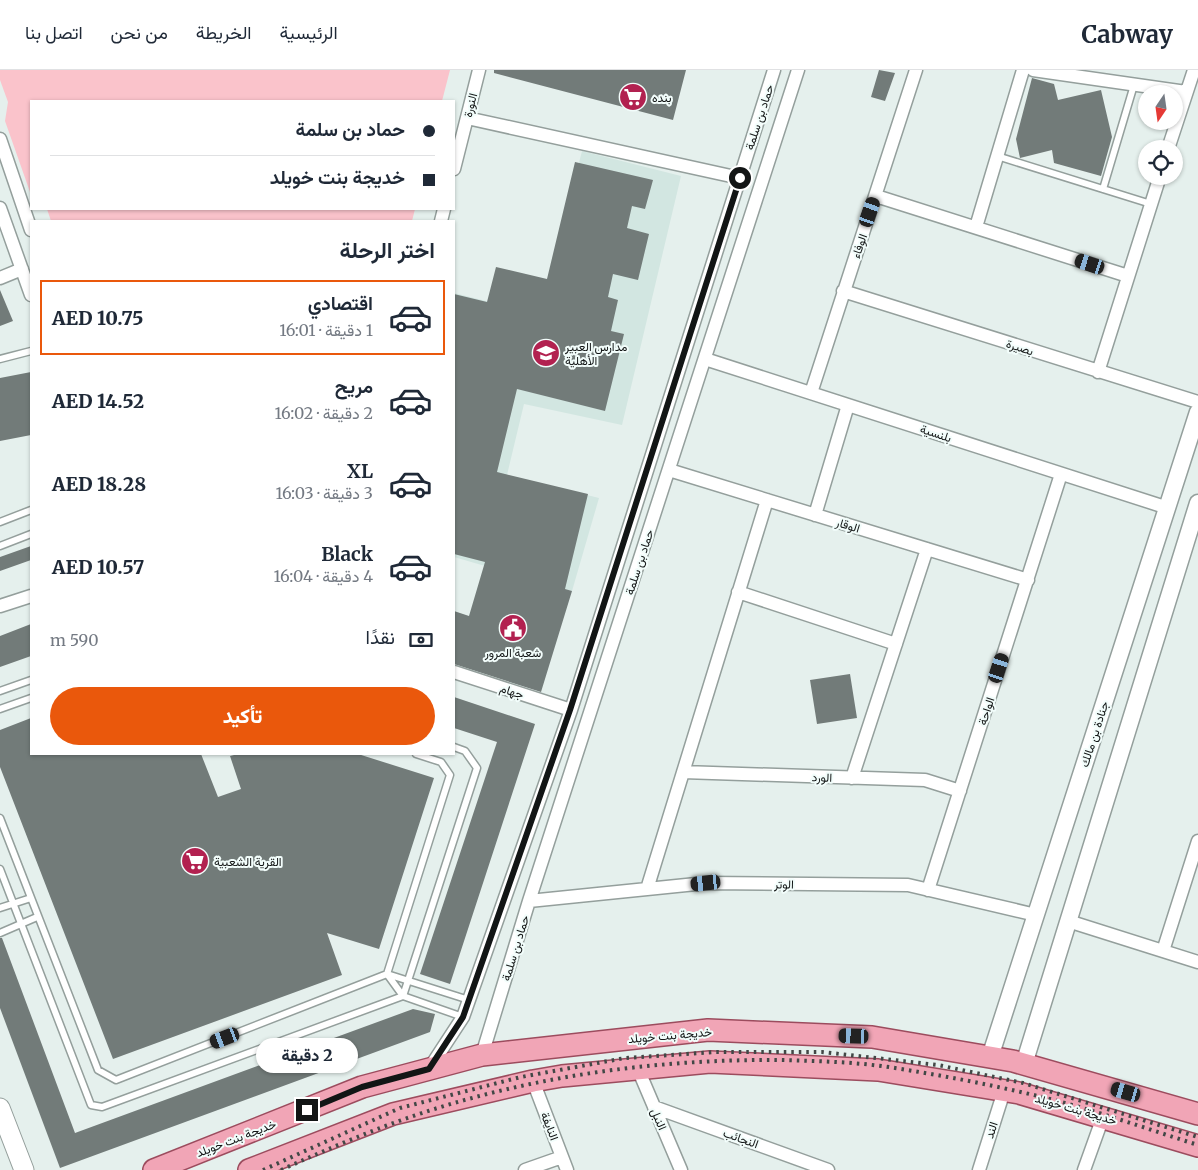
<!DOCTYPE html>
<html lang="ar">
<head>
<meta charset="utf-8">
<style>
	:root { --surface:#fff; --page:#f2f2f3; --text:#1f2937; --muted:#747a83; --line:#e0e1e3; --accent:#ea580c }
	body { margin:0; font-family:Merriweather,Vazirmatn,serif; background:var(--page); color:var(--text); direction:rtl; height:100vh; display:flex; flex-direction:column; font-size:19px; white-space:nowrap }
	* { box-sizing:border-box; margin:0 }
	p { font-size:16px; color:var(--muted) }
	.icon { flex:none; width:28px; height:28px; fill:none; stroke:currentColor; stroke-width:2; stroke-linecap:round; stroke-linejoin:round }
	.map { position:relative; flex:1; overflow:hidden; direction:ltr }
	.drawer { position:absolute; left:30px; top:150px; width:425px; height:535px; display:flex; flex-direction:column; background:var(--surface); border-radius:0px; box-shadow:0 1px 4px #0004; direction:rtl }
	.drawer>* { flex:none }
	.banner { position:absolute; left:30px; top:30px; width:425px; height:110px; border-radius:0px; box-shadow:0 1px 4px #0004; direction:rtl; display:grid; align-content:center; height:110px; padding:0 20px; background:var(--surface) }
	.needle { width:32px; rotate:193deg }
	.fabs { position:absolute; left:1138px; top:15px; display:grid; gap:10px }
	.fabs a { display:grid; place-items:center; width:45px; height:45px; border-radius:50%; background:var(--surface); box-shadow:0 1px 4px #0004; font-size:25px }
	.end { position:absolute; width:22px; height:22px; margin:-11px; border:6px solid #121515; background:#fff; box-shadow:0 0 0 2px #fff }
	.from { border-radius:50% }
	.bubble { position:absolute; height:35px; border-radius:18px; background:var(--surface); box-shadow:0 1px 4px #0004; font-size:16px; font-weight:800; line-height:35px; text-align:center; direction:rtl }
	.car { position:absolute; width:15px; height:30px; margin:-15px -8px; border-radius:6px; box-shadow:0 0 4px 1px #0007; background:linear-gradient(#222 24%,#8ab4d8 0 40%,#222 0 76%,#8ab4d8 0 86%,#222 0) }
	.banner b { display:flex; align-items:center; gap:18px; height:48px; font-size:19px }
	.banner b+b { border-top:1px solid var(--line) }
	.banner i { width:12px; height:12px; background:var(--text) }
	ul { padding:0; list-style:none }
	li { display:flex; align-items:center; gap:15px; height:75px; margin:0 10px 8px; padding:0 10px; border:2px solid transparent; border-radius:0px }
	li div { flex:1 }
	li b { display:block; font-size:19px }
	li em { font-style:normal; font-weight:800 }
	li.on { border-color:var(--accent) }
	li>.icon { width:45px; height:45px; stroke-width:1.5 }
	h2 { padding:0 20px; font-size:22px; line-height:60px }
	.pay { display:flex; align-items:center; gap:12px; height:55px; padding:0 20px; font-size:19px }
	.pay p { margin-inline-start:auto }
	.primary-button { display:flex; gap:10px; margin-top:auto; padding:10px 20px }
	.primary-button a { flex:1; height:58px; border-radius:30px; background:var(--accent); color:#fff; font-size:20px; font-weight:800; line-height:58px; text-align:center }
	header { display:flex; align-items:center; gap:30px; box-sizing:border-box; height:70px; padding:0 25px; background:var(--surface); border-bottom:1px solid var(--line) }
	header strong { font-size:24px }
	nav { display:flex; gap:28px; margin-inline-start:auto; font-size:18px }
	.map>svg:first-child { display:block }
	.built { fill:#d2e6e1 }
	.green { fill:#fac3cb }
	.building { fill:#727b79 }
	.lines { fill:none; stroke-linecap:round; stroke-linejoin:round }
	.service-casing { stroke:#949f9c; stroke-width:9 }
	.minor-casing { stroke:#949f9c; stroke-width:15 }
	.tertiary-casing { stroke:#949f9c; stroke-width:19 }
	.secondary-casing { stroke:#949f9c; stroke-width:21 }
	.primary-casing { stroke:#9c4c5e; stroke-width:24 }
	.service { stroke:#fff; stroke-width:6 }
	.minor { stroke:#fff; stroke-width:12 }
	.tertiary { stroke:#fff; stroke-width:16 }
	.secondary { stroke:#fff; stroke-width:19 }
	.primary { stroke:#f1a5b6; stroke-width:21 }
	.rail { stroke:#424746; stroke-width:4; stroke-dasharray:2.5 5; stroke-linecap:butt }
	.route { stroke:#121515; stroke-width:6 }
	.labels { text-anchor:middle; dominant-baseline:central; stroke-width:4; stroke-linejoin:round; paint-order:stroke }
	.poi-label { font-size:12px; fill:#121515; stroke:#f2fdfb; text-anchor:start }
	.street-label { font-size:12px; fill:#121515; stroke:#f2fdfb }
</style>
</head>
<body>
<header>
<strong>Cabway</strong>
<nav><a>الرئيسية</a><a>الخريطة</a><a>من نحن</a><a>اتصل بنا</a></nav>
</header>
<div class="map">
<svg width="1198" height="1100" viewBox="0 0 1198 1100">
	<rect width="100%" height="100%" fill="#e5f0ed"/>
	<path class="built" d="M582,81L681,106L622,355L524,334L507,405L599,428L572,521L454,487V223L490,232L549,210Z"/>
	<path class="green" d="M0,0H450L442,31H31L30,122L5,51L8,32L0,10Z
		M47,139H415L412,151H51Z"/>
	<path class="building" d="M494,0H686L673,50L494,3Z
		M879,0L895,3L885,31L871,27Z
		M1032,8L1054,14L1058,30L1101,20L1112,67L1101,106L1054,93L1052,80L1020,88L1016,69Z
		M575,92L653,110L645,139L632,136L627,158L649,164L638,210L613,204L608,227L618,230L611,261L624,264L605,341L517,319L497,402L588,424L565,519L572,521L541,622L454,594V541L469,546L485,492L454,484V224L487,232L496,197L547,209Z
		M0,220L13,251L0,256Z
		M31,302V365L0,371V308Z
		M31,476V490L0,501V487Z
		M31,554V586L0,597V566Z
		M850,604L857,648L817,654L810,610Z
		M454,627L535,654L450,914L420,904L497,672L454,658Z
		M31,648V684H201L218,727L241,719L230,686L238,684H358L434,708L379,879L327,863L342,905L113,989L0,697V660Z
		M0,868H2L75,1063L413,939L435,944L430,962L60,1098L0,938Z"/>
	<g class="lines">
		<g class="service-casing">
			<path id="service" d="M997,86L1151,134
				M1103,119L1134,15
				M0,289L31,281
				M0,452L31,440
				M0,476L31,464
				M0,621L31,610
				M0,639L31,628
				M0,748L98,1000L116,1010L387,904L450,705L441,692L416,684
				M0,799L91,1035L102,1037L403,926L477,698L465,681L454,677
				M0,838L31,828
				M0,863L37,847
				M387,904L403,926L463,947
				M387,904L469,930"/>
		</g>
		<g class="minor-casing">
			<path id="minor" d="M1033,0L1186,22
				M467,48L740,108
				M0,69L31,160
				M1168,79L1194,0
				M454,99L479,0
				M876,126L1128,206
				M0,138L31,225
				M441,151L444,139
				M976,157L1023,0
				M0,208L22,199
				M843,221L1198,332
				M705,289L1168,438
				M1098,302L1160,106
				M811,323L916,0
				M669,400L1028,510
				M815,445L848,335
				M738,522L896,574
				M0,536L31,526
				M454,602L571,640
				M683,702L925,710L960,721
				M852,708L927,479
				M647,819L767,430
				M928,820L1061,404
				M529,831L706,813L908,815L1036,845
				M1068,851L1198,892
				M1163,881L1198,771
				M482,985L529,831L798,0
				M429,999L463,947L571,640L774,0
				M638,999L681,1100
				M533,1011L567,1100
				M654,1037L828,1100
				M525,1100L562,1087
				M979,1100L1004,1021
				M1084,1100L1103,1047"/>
		</g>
		<g class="tertiary-casing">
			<path id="tertiary" d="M990,987L1198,342
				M1024,994L1198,433"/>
		</g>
		<g class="secondary-casing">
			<path id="secondary" d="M0,1038L24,1100"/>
		</g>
		<g class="primary-casing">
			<path id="primary" d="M154,1100L362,1017L482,985L708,960L872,967L1013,991L1198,1044
				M249,1100L393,1044L533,1011L562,1006L710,992L878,1000L1019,1023L1198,1076"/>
		</g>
		<use href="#service" class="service"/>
		<use href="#minor" class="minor"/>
		<use href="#tertiary" class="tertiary"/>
		<use href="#secondary" class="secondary"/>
		<use href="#primary" class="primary"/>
		<path class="rail" d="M263,1100L400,1038L521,1007L625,988L716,982H822L938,995L1023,1013L1198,1067
			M281,1100C334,1076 388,1053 444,1036C553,1003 668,989 781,990C819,991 858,992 895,998C939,1005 982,1013 1025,1023C1084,1036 1141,1057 1198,1075"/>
	</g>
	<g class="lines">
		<path class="route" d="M307,1040L362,1017L429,999L463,947L570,640L740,108"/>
	</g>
	<defs>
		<g id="supermarket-disc" transform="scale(1.4375)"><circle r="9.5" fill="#b22150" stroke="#f2fdfb"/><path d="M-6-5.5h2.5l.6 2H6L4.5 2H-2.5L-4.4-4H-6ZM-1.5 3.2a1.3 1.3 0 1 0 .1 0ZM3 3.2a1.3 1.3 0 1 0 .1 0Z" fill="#fff"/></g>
		<g id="school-disc" transform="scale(1.4375)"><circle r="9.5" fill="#b22150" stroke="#f2fdfb"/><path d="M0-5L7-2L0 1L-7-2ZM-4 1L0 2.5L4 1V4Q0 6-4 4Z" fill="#fff"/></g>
		<g id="civic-disc" transform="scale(1.4375)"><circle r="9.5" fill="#b22150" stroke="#f2fdfb"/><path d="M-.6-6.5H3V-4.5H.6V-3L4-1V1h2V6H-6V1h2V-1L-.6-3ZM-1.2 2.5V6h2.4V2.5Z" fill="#fff"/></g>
	</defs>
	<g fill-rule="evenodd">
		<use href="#supermarket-disc" x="633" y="27"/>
		<use href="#school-disc" x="546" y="283"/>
		<use href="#civic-disc" x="513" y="558"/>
		<use href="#supermarket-disc" x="195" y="791"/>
	</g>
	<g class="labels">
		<g class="poi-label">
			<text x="652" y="27">بنده</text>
			<text x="565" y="276">مدارس العبير<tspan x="565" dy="14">الأهلية</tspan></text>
			<text x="513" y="582" text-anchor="middle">شعبة المرور</text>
			<text x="214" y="791">القرية الشعبية</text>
		</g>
		<g class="street-label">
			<text transform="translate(470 35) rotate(-76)">النورة</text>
			<text transform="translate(759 47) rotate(-72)">حماد بن سلمة</text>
			<text transform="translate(859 176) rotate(-71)">الوفاء</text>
			<text transform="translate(1020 277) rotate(18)">بصيرة</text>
			<text transform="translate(936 363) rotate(18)">بلنسية</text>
			<text transform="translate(848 455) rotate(17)">الوقار</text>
			<text transform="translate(639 492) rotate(-72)">حماد بن سلمة</text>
			<text transform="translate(512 621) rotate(18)">جهام</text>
			<text transform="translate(986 641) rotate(-72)">الواحة</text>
			<text transform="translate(1094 664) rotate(-72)">جنادة بن مالك</text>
			<text transform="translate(822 707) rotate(2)">الورد</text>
			<text transform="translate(784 814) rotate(1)">الوتر</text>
			<text transform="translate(515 878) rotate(-73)">حماد بن سلمة</text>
			<text transform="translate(670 965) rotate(-5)">خديجة بنت خويلد</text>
			<text transform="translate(1076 1039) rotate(16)">خديجة بنت خويلد</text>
			<text transform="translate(659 1049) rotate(67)">النبل</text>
			<text transform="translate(550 1056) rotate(69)">النايفة</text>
			<text transform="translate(991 1060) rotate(-72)">الند</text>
			<text transform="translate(236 1068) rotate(-21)">خديجة بنت خويلد</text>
			<text transform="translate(741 1068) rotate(20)">النجائب</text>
		</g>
	</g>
</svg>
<div class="fabs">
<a><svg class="needle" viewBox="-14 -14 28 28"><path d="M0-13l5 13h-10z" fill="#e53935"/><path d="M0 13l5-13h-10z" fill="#747a83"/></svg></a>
<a><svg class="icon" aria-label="locate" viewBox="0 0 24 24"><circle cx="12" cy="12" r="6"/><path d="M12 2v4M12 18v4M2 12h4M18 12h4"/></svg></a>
</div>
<i class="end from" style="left:740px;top:108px"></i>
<i class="end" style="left:307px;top:1040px"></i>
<div class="bubble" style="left:256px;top:968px;width:102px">2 دقيقة</div>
<i class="car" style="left:870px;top:142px;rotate:19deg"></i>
<i class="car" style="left:1090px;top:194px;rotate:288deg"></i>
<i class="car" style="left:999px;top:598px;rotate:18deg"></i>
<i class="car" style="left:706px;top:813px;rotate:264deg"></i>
<i class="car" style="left:854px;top:966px;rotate:272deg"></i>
<i class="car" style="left:225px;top:968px;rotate:249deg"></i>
<i class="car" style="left:1126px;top:1022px;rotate:286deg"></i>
<div class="banner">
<b><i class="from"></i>حماد بن سلمة</b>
<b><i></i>خديجة بنت خويلد</b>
</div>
<section class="drawer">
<h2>اختر الرحلة</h2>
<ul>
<li class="on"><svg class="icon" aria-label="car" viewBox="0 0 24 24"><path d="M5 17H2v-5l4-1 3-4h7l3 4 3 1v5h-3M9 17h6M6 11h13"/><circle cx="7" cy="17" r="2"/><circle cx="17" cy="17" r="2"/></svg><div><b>اقتصادي</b><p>1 دقيقة · 16:01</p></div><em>AED 10.75</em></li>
<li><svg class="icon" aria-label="car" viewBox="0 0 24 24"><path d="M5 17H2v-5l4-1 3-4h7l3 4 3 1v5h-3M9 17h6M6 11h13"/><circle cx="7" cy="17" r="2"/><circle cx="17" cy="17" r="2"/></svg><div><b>مريح</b><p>2 دقيقة · 16:02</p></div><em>AED 14.52</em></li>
<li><svg class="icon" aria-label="car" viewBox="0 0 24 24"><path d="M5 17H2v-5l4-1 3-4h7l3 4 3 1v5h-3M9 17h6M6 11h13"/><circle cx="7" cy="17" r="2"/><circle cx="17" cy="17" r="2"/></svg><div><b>XL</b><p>3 دقيقة · 16:03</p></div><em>AED 18.28</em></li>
<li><svg class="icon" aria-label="car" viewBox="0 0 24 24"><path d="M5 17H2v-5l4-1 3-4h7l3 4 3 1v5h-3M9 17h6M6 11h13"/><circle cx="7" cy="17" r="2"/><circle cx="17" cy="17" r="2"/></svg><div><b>Black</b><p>4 دقيقة · 16:04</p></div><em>AED 10.57</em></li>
</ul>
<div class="pay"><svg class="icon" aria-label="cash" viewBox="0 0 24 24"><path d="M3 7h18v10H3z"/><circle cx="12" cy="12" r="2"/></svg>نقدًا<p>590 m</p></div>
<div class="primary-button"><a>تأكيد</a></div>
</section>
</div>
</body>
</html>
